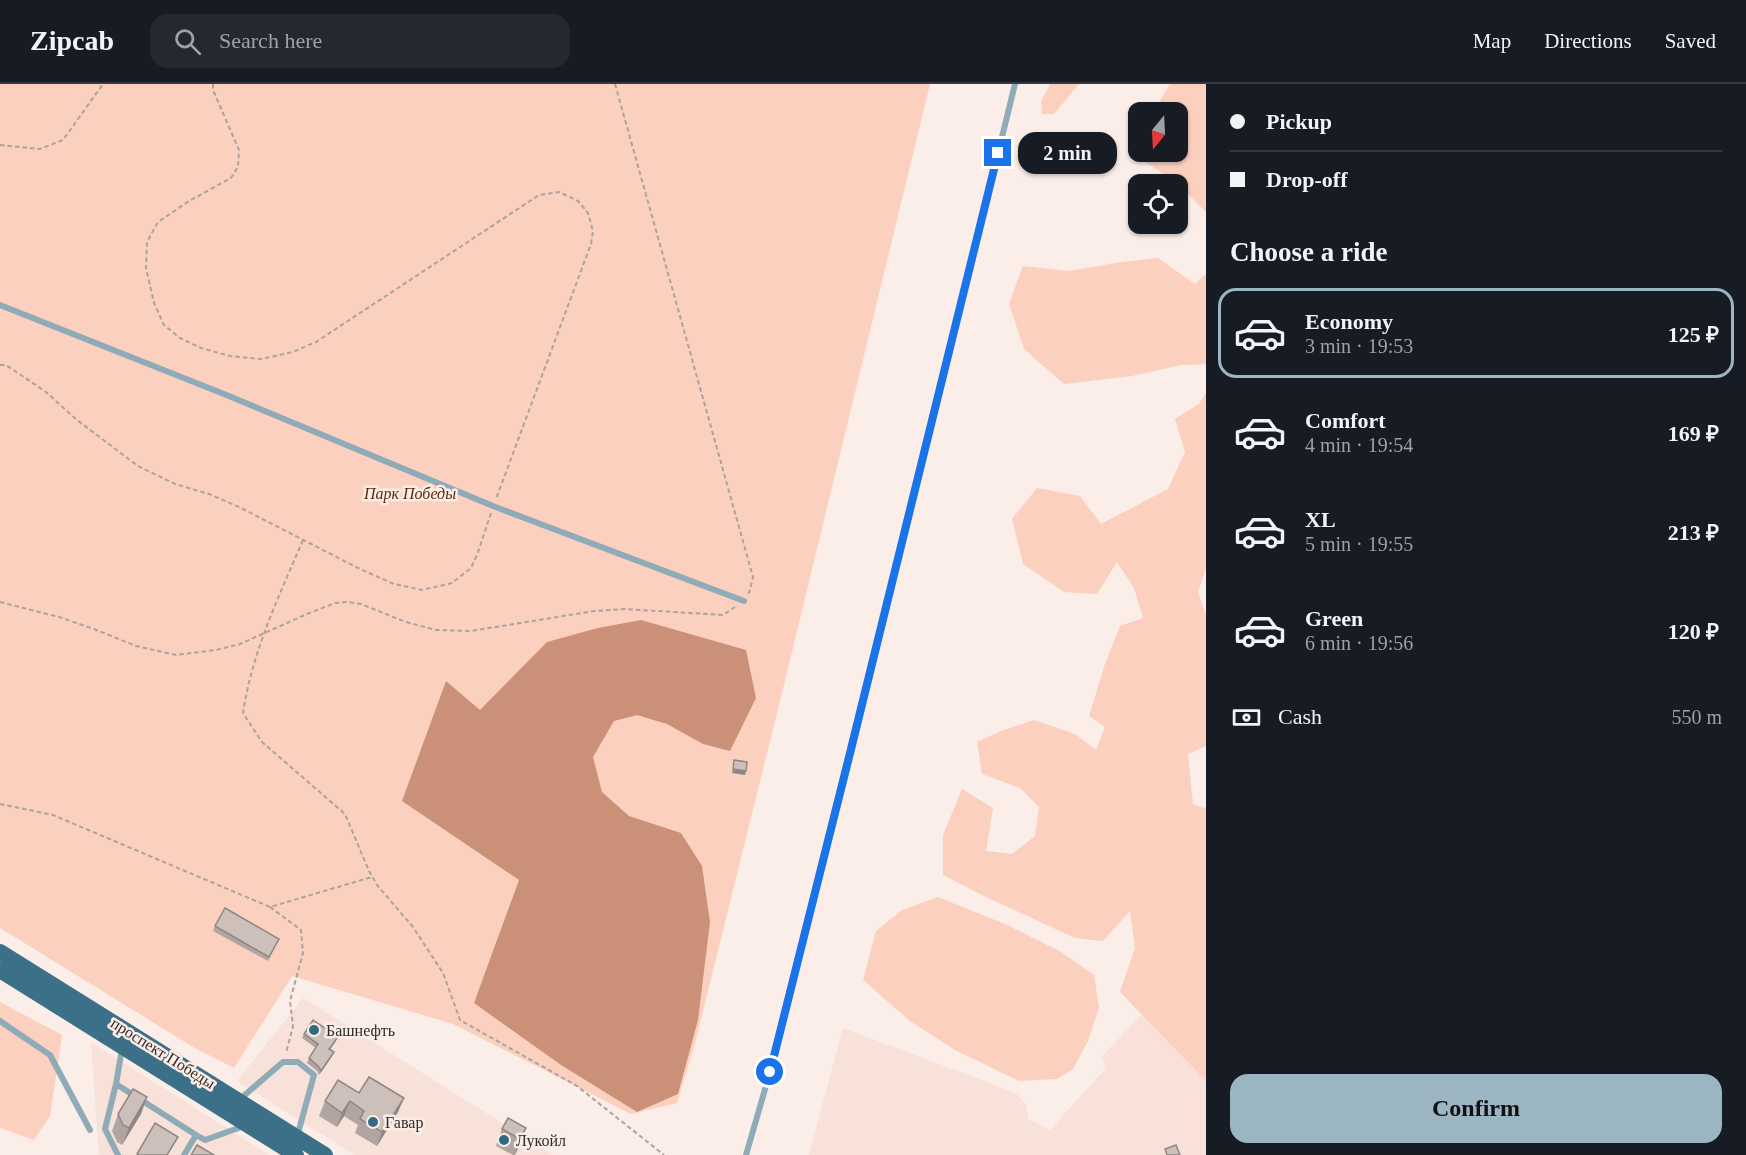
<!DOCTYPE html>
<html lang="en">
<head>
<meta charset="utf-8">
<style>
	:root { --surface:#171b24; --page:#242831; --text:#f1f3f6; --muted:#9ea1a6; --line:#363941; --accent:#9bb5c3 }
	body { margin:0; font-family:"Times New Roman",serif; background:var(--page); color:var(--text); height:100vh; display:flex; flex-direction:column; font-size:22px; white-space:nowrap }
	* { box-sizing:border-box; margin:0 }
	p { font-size:20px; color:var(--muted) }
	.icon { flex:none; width:33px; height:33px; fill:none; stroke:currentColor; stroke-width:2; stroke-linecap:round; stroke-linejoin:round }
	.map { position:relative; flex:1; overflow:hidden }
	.details { display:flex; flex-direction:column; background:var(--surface); width:540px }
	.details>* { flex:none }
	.top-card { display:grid; align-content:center; height:132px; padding:0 24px; background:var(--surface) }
	.needle { width:39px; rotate:198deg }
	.controls { position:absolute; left:1128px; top:18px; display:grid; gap:12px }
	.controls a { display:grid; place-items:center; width:60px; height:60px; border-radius:12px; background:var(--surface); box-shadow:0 2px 4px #0004; font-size:30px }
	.end { position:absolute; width:27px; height:27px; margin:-14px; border:8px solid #1a73e8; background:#fff; box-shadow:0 0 0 3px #fff }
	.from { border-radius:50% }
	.bubble { position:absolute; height:42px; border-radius:18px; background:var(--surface); box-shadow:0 2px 4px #0004; font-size:20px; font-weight:700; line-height:42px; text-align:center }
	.top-card b { display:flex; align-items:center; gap:21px; height:57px; font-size:22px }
	.top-card b+b { border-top:2px solid var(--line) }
	.top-card i { width:15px; height:15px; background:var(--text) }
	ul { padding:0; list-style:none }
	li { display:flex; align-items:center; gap:18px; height:90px; margin:0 12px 9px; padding:0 12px; border:3px solid transparent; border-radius:18px }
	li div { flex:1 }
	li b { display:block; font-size:22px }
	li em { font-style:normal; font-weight:700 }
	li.on { border-color:var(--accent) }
	li>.icon { width:54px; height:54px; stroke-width:1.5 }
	h2 { padding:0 24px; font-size:27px; line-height:72px }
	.pay { display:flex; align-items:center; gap:15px; height:66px; padding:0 24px; font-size:22px }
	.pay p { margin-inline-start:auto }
	.button { display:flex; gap:12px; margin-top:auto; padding:12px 24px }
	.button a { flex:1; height:69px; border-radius:18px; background:var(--accent); color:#111; font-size:24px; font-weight:700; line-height:69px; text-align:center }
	header { display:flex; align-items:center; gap:36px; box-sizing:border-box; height:84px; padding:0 30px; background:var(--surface); border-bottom:2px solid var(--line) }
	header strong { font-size:28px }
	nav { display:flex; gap:33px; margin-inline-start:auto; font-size:21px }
	.search { width:420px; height:54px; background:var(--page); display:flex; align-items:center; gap:15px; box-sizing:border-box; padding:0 21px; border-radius:18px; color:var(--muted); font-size:22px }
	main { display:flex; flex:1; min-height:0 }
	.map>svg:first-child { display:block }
	.built { fill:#f7e1d8 }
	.green { fill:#fbd0be }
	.water { fill:#cb9178 }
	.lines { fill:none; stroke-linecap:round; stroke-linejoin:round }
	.path { stroke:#ada29e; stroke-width:2; stroke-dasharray:4.5 3; stroke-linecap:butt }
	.service { stroke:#90abb8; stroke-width:6 }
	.primary { stroke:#3b7088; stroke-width:16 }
	.wall { fill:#b0a5a0 }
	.shaded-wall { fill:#908682 }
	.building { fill:#cdc0ba; stroke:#908682; stroke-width:1.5 }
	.route { stroke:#1a73e8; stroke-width:8 }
	.poi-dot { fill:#326a84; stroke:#fbede7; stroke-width:2 }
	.labels { text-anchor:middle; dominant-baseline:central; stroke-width:5; stroke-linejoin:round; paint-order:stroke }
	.park-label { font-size:16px; font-style:italic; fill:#5f290d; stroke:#fbede7 }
	.poi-label { font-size:16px; fill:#302b29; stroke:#fbede7; text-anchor:start }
	.street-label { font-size:16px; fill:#302b29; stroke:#fbede7 }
</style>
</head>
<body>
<header>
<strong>Zipcab</strong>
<div class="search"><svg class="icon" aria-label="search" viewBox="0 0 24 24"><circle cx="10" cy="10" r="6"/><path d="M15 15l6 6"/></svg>Search here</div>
<nav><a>Map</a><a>Directions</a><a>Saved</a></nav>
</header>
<main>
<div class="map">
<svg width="1206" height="1071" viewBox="0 0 1206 1071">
	<rect width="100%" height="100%" fill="#fbede7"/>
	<path class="built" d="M303,914L553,1071H355L237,997Z
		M1152,920L1206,976V1071H809L843,944L1016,1009L1026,1021L1028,1035L1050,1046L1106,984L1102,972Z
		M91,958L269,1071H99Z"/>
	<path class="green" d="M0,0H930L780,617L695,959L677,1019L631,1030L453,940L292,892L234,984L193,963L0,844Z
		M1050,0H1079L1054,30H1042L1041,18Z
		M1170,0H1206V128L1178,100L1131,68L1138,54V68H1178V28H1153Z
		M1158,174L1195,200L1206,190V280L1181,281L1132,292L1064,300L1024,265L1009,220L1023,182L1068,187L1122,178Z
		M1206,308V484L1198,508L1206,531V662L1188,670L1193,720L1206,725V997L1120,908L1135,864L1130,827L1103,857L1075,854L988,814L943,791V751L962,705L993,724L986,767L1012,770L1035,752L1039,723L1020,704L982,690L977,658L1001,647L1034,636L1075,650L1096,666L1105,643L1089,632L1105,580L1120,542L1143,534L1134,504L1117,478L1097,510L1064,508L1023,480L1012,435L1037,404L1080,412L1101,440L1168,405L1185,368L1175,335L1199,320Z
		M938,813L1005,840L1061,868L1094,891L1099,924L1088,957L1073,985L1057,995L1019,997L955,966L910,937L863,896L876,847L902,826Z
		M0,918L62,951L50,1032L34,1056L0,1044Z"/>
	<path class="water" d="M641,536L746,566L756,614L730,667L703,660L667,640L637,631L614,637L593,673L602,708L629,732L681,749L702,782L710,838L698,936L678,1010L637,1028L561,981L474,919L519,796L402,717L446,597L480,626L547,558L598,544Z"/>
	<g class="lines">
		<path class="path" d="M213,0V6L239,66L238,83L231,94L189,117L158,138L147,158L146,184L154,219L164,241L180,254L201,264L230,272L261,275L293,268L316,258L539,111L559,108L578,117L588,129L593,147L591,160L496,415
			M615,0L753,493L750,506L748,511
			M0,61L40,65L63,56L103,0
			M0,281H6L46,308L77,336L138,382L175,400L209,410L239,423L360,485L394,500L422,506L452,499L471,484L477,471L491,429
			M303,456C279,512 252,568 243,629L262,658L345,730L369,787L377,801L413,843L443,889L460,936L577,1002L664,1071
			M0,518L59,533L94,545L136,562L176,571L216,566L240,560L307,530L335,519L348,518L361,520L406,538L436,546L471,547L594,527L624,525L723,531L735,523
			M0,720L53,731L270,823L372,793
			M270,823L301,846L303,869L290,917L293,942L286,969"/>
		<path class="service" d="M0,221L224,310L493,422L744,517
			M0,937L50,971L90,1046
			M122,965L116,1000L196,1051L205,1056L244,1042
			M116,1000L105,1045L118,1071
			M239,1016L283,978H298L314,991L297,1053
			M184,1071L196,1051
			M746,1071L770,988L851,669L1015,0"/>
		<path class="primary" d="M0,868L325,1071
			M0,886L296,1071"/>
	</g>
	<path class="wall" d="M215,842L279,855L268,877L213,847Z
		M304,950L336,957L330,966L332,972L319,991L317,987L307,979L309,974L316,964L302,954Z
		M359,1009L398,1028L377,1062L355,1049L358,1041L344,1032L337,1043L319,1032L325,1017Z
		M118,1030H141L122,1061L117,1058L112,1047Z
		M526,1044L520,1061L515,1071H513L496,1062L502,1045Z"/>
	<path class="shaded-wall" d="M733,685L746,687L745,691L732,689Z
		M334,968L332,972L319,991L321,987Z
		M147,1013L141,1030L122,1061L129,1044Z
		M404,1014L398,1028L377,1062L382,1048Z
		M350,1017L344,1032L337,1043L342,1029Z
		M526,1044L520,1061L514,1071L520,1055Z"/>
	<path class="building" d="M734,676L747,678L746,687L733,685Z
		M225,824L279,855L269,873L215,842Z
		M313,936L338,953L329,965L334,968L321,987L319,983L309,974L318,960L304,950Z
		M369,993L404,1014L382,1048L360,1035L364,1027L350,1017L342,1029L325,1017L338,996L359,1009Z
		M133,1005L147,1013L129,1044L123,1041L118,1030Z
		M508,1034L526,1044L520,1055L502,1045Z
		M155,1039L178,1053L167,1071H139L137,1070Z
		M197,1061L214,1071H191Z
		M1176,1061L1180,1071H1167L1165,1065Z"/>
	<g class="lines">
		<path class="route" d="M770,988L850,669L998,69"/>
	</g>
	<g class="poi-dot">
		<circle cx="314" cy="946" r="6"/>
		<circle cx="373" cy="1038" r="6"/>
		<circle cx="504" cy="1056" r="6"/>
	</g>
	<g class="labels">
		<g class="park-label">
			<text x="410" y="409">Парк Победы</text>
		</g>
		<g class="poi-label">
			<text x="326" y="946">Башнефть</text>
			<text x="385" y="1038">Гавар</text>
			<text x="516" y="1056">Лукойл</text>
		</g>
		<g class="street-label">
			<text transform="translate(163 969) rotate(32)">проспект Победы</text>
		</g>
	</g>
</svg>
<div class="controls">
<a><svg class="needle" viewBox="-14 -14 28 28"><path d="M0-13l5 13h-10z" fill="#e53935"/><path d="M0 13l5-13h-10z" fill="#9ea1a6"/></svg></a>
<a><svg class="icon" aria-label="locate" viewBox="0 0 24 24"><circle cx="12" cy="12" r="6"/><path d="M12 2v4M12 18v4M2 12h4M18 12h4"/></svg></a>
</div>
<i class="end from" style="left:770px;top:988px"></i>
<i class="end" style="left:998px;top:69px"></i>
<div class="bubble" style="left:1018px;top:48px;width:99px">2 min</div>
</div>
<section class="details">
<div class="top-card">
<b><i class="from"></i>Pickup</b>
<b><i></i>Drop-off</b>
</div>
<h2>Choose a ride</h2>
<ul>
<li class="on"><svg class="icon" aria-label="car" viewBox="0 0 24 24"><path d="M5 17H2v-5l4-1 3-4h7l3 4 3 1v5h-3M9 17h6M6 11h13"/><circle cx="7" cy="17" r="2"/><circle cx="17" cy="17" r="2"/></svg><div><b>Economy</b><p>3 min · 19:53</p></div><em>125 ₽</em></li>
<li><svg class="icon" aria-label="car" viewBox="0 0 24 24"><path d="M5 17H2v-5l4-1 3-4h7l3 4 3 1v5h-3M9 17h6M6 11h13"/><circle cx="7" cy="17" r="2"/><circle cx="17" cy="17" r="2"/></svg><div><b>Comfort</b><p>4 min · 19:54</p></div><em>169 ₽</em></li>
<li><svg class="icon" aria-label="car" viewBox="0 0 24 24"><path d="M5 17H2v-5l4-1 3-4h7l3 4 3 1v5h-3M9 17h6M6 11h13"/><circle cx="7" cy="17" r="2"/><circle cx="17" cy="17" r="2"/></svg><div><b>XL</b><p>5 min · 19:55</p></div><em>213 ₽</em></li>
<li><svg class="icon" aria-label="car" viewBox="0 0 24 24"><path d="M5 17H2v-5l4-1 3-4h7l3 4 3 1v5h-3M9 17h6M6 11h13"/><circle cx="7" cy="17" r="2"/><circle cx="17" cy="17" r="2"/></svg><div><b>Green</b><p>6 min · 19:56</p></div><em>120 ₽</em></li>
</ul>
<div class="pay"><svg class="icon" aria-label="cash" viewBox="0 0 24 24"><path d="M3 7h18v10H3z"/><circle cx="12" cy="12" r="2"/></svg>Cash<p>550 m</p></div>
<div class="button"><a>Confirm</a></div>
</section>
</main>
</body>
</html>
